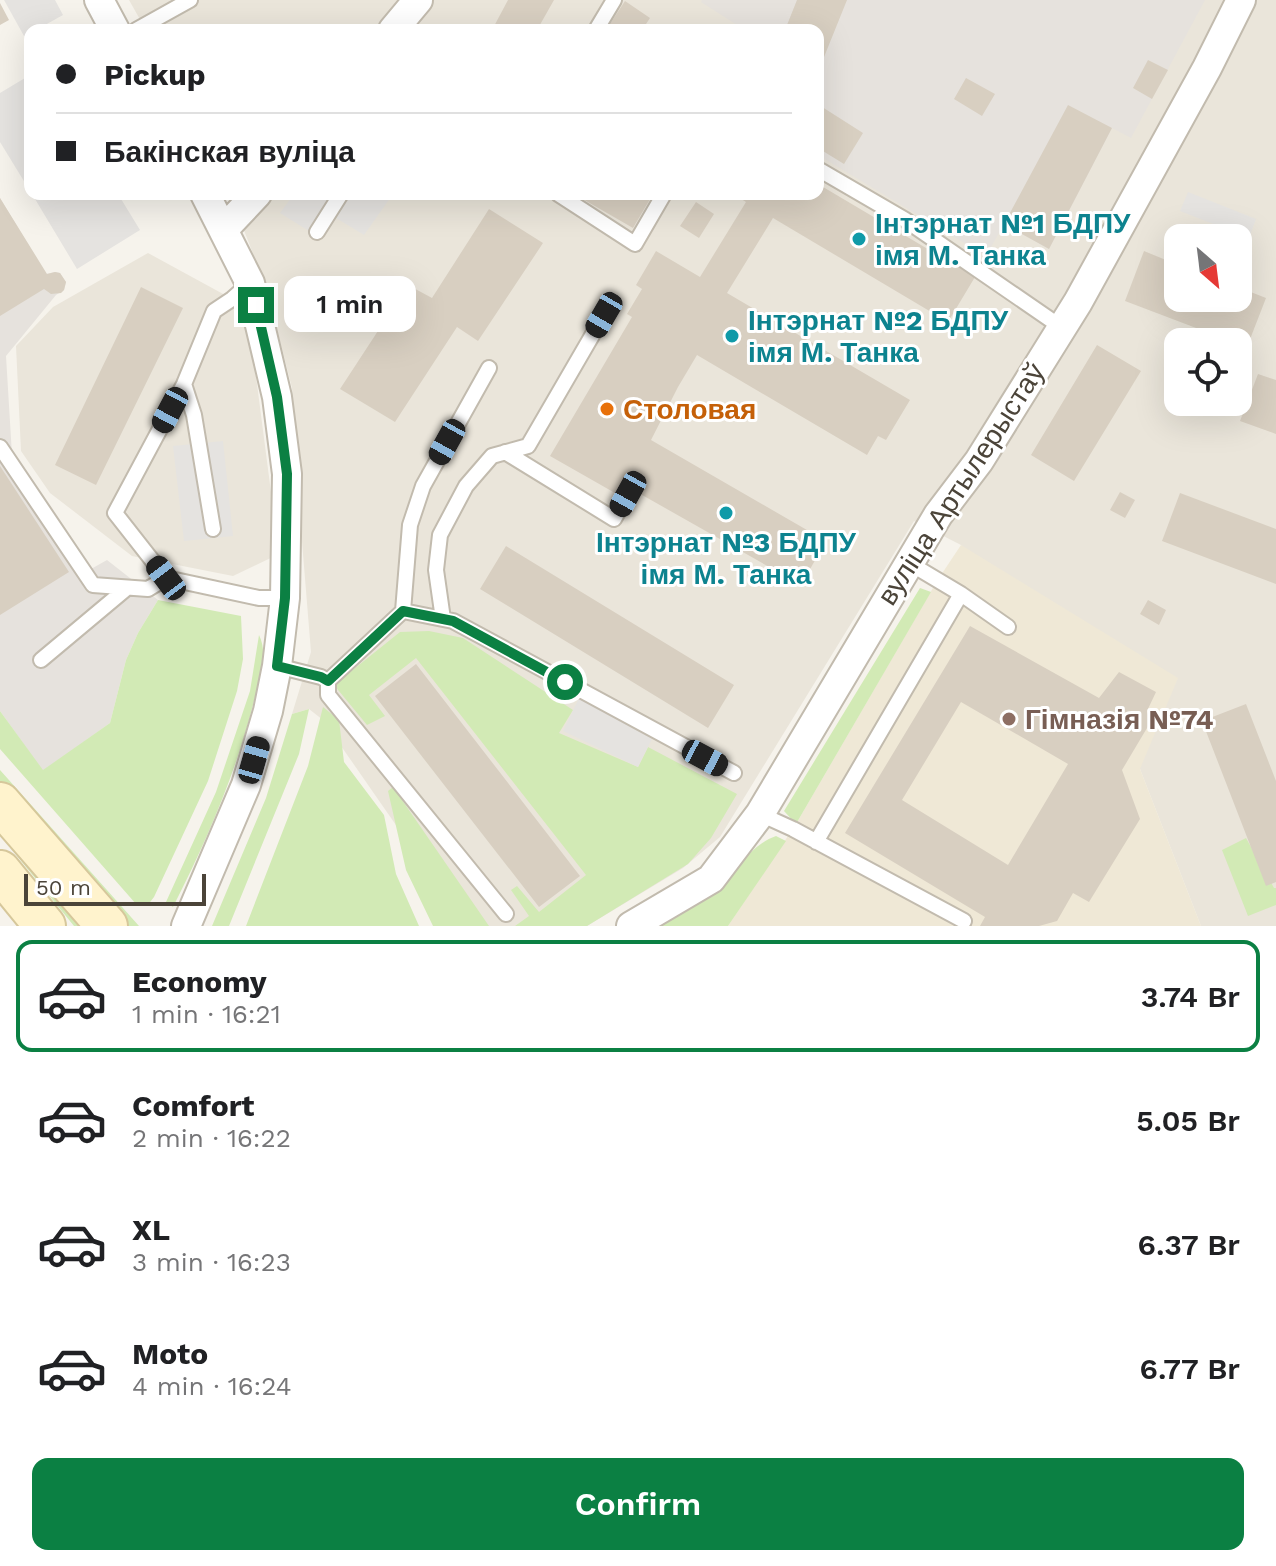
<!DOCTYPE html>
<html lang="en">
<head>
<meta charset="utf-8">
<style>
	:root { --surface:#fff; --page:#f2f2f2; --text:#202124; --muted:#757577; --line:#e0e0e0; --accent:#0b8043 }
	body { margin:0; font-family:"Work Sans",sans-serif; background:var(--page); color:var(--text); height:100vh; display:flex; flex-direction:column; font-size:30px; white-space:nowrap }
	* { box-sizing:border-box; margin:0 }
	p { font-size:26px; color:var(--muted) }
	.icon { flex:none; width:44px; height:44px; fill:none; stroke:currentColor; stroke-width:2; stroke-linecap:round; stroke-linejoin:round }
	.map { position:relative; height:926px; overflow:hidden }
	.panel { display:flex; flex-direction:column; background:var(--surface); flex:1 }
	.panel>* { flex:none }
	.banner { position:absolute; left:24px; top:24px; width:800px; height:176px; border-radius:16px; box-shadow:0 8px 32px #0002; display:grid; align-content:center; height:176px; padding:0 32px; background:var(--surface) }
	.needle { width:52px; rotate:152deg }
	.tools { position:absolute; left:1164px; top:224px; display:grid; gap:16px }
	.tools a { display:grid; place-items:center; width:88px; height:88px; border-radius:16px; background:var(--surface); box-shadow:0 8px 32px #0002; font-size:40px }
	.scale { position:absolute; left:24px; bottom:20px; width:182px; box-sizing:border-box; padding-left:8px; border:4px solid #4b4439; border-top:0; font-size:22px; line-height:28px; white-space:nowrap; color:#4b4439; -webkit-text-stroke:6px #fff; paint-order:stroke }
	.end { position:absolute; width:36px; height:36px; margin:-18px; border:10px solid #0b8043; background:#fff; box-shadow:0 0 0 4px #fff }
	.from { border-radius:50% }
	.bubble { position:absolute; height:56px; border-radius:16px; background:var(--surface); box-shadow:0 8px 32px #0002; font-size:26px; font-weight:600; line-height:56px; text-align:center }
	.car { position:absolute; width:24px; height:48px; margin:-24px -12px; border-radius:10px; box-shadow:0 0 6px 2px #0007; background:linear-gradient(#222 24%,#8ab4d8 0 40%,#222 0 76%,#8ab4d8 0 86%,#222 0) }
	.banner b { display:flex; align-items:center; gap:28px; height:76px; font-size:30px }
	.banner b+b { border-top:2px solid var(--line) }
	.banner i { width:20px; height:20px; background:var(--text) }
	ul { padding:14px 0 0; list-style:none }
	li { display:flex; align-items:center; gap:24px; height:112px; margin:0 16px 12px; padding:0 16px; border:4px solid transparent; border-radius:16px }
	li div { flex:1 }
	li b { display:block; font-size:30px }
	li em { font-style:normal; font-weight:600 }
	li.on { border-color:var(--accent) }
	li>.icon { width:72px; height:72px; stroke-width:1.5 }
	.action { display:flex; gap:16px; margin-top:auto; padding:16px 32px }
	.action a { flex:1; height:92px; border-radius:16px; background:var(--accent); color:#fff; font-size:32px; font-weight:600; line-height:92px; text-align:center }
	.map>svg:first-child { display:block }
	.residential { fill:#eae5da; fill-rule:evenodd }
	.industrial { fill:#e6e2dd }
	.education { fill:#efe8d6 }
	.green { fill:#d2eab5 }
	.parking { fill:#e5e3e0 }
	.building { fill:#d8cfc1; fill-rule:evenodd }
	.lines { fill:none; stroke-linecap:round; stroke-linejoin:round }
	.lane-casing { stroke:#c2bbae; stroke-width:18 }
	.street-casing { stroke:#c2bbae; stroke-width:32 }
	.secondary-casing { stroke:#d6c79b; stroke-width:44 }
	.lane { stroke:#fff; stroke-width:14 }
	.street { stroke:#fff; stroke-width:28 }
	.secondary { stroke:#fff3cd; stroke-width:40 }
	.route { stroke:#0b8043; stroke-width:10 }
	.culture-dot { fill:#0f9aa8; stroke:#fff; stroke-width:3 }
	.food-dot { fill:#e8710a; stroke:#fff; stroke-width:3 }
	.education-dot { fill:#8d6e63; stroke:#fff; stroke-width:3 }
	.labels { text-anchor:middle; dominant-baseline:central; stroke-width:6; stroke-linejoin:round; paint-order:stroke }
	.culture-label { font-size:28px; font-weight:bold; fill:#0d838f; stroke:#fff; text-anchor:start }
	.food-label { font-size:28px; font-weight:bold; fill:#c56008; stroke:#fff; text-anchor:start }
	.street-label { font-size:28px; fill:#4b4439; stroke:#fff }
	.education-label { font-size:28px; font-weight:bold; fill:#785e54; stroke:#fff; text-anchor:start }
</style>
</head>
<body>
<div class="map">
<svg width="1276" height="926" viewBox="0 0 1276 926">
	<rect width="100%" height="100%" fill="#f6f3ec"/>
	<path class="residential" d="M129,0H1276V926H1201L1140,769L961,545L914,521L720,837L683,868L587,926H466L323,720L309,709L292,714L311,652L296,468L292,388L267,290L230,194H818V30H146ZM1178,238H1238V298H1178ZM1178,342H1238V402H1178Z
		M148,253L247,307L279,554L233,576L132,556L50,493L21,451L16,346L53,307Z"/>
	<path class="industrial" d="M702,0H1205L1131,138L1112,128L1049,249L1004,224L986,256L818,155V30H745L701,2Z
		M0,198L46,274L55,272L60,273L66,282L64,290L56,295L6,356L12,455L91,569L107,560L158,600L138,633L126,660L110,723L43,771L0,711Z"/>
	<path class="education" d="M961,545L1178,678L1140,769L1201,926H728L796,824L937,581Z"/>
	<path class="green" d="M920,588L931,592L796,824L784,811Z
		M158,600L241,616L243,659L237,691L208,781L154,897L147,906L136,904L0,749V711L43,770L110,723L126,660L138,633Z
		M429,631L463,638L573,710L559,733L638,767L648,747L737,794L711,838L688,864L587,926H515L529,916L511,890L517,886L539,912L586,875L416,658L369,695L385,716L367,725L334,685L400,632Z
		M259,635C269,655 259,680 254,701C236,773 207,840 173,907L166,902L216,792L250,691Z
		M323,707L339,720L344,762L384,815L396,874L419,926H246L308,766Z
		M309,709L299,754L229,926H212L266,798L292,714Z
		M0,770L139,926H125L0,785Z
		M393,787L489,926H433L406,870L388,791Z
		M0,826L81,926H74L0,835Z
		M776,836L786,841L728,926H659C675,916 694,908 709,896C731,879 749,845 776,836Z
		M1246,838L1274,888H1276V905L1248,916L1222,850Z"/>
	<path class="parking" d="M4,0H55L63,15L36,30H30V33L24,36Z
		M30,75V191L0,142V93Z
		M1188,192L1256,219L1249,238L1180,211Z
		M32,194H118L140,230L77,269Z
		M294,194H393L364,235L323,210L309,231L280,213Z
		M223,441L233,536L184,541L173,446Z
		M583,690L658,727L638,767L563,731Z"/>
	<path class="building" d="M508,0H554L537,30H492Z
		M797,0H847L822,62L818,60V30H785Z
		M625,1L650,18L642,30H606Z
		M0,3L9,20L0,25Z
		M1148,60L1168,70L1152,99L1133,88Z
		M966,78L995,94L982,116L954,99Z
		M819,105L863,133L844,164L818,148V108Z
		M1068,105L1112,128L1049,249L1004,224Z
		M818,184L975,277L948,322L773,218L727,293L910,400L886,440L878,436L867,455L697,355L678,387L651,440L826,541L801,585L621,483L615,493L550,456L632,317L627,314L642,289L636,285L656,251L700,277L746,202L733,194H818Z
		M583,194H653L633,228L581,198Z
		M0,198L47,274L55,272L60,273L66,282L64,290L61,293L51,294L44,289L0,316Z
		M696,202L714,214L699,238L680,226Z
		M489,209L543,243L478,341L457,327L395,422L340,389L408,285L432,298Z
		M1144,251L1178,265V298H1238V287L1266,298L1247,347L1238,344V342H1233L1125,301Z
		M141,287L183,308L96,485L55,465Z
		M1097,345L1141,371L1074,481L1031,455Z
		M1258,374L1276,380V434L1240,421Z
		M0,466L69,572L0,615Z
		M1120,492L1135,500L1125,518L1110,510Z
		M1180,493L1276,529V584L1162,541Z
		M506,546L734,685L708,728L480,589Z
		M1148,600L1166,610L1159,625L1140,614Z
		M970,626L1099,698L1119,672L1156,692L1147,711L1150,723L1122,770L1140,819L1089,902L1073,893L1057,921L1039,926H980L985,917L845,833ZM961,702L1068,764L1008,865L902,800Z
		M416,664L580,876L539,907L375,696Z
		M1246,704L1276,781V882L1266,886L1202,721Z"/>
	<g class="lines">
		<g class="lane-casing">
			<path id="lane" d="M136,30L190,0
				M596,30L614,0
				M818,169L904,219L1061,327
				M558,194L635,244L664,194
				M317,232L341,194
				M250,283L232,299L214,311L184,384L115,513L166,578L259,598H285
				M184,384L194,415L213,529
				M0,447L93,585L148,589L166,578
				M505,452L614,519L628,494
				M909,563L961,594
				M403,611L410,525L423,486L489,368
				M443,619L436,570L440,535L466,486L492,456L528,446L604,315
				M41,660L127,588
				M277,666L321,677L328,681V695L506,914
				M328,681L403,611L453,621L734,773
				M760,814L793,829L964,921
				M816,842L961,594L1008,627"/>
		</g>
		<g class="street-casing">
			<path id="street" d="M99,0L115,30
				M393,30L418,0
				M224,229L257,194
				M186,926L246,785L268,711L277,666L285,598L287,474L277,397L250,283L205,194
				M631,926L711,879L760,814L938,515L979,461L1078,302L1207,68L1241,0"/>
		</g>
		<g class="secondary-casing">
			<path id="secondary" d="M0,803L107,926
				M0,871L45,926"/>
		</g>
		<use href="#lane" class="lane"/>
		<use href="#street" class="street"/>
		<use href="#secondary" class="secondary"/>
	</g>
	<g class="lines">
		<path class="route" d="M256,305L277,397L287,474L285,598L277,666L321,677L328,681L403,611L453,621L565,682"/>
	</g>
	<g class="culture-dot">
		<circle cx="859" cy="239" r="8"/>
		<circle cx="732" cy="336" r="8"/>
		<circle cx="726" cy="513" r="8"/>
	</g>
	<circle class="food-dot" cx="607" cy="409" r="8"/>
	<circle class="education-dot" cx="1009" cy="719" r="8"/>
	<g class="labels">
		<g class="culture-label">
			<text x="875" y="223">Інтэрнат №1 БДПУ<tspan x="875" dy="32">імя М. Танка</tspan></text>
			<text x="748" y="320">Інтэрнат №2 БДПУ<tspan x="748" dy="32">імя М. Танка</tspan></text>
			<text x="726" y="542" text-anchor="middle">Інтэрнат №3 БДПУ<tspan x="726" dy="32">імя М. Танка</tspan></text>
		</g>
		<g class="food-label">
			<text x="623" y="409">Столовая</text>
		</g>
		<g class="street-label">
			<text transform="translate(961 484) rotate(-57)">вуліца Артылерыстаў</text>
		</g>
		<g class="education-label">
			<text x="1025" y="719">Гімназія №74</text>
		</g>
	</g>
</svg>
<div class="tools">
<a><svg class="needle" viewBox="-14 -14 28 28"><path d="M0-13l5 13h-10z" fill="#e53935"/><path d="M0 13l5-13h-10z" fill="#757577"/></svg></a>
<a><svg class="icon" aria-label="locate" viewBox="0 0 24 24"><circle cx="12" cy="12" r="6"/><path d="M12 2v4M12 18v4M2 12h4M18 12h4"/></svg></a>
</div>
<div class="scale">50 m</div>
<i class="end from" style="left:565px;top:682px"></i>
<i class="end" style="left:256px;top:305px"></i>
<div class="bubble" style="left:284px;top:276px;width:132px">1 min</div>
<i class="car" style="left:604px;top:315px;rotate:210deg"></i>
<i class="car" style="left:170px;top:410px;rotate:208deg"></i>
<i class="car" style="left:447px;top:442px;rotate:209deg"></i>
<i class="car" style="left:628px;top:494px;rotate:209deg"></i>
<i class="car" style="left:166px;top:578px;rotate:323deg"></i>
<i class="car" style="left:705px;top:758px;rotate:118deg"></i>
<i class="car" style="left:254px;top:760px;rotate:16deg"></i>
<div class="banner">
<b><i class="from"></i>Pickup</b>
<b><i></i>Бакінская вуліца</b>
</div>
</div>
<section class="panel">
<ul>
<li class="on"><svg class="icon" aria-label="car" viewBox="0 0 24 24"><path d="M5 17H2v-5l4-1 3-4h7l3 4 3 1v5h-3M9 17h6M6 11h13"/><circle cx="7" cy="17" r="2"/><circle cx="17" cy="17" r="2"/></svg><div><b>Economy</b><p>1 min · 16:21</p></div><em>3.74 Br</em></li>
<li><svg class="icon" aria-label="car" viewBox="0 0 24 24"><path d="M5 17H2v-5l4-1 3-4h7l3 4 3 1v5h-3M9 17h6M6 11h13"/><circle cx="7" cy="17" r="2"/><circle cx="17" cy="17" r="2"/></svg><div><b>Comfort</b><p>2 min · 16:22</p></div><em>5.05 Br</em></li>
<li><svg class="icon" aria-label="car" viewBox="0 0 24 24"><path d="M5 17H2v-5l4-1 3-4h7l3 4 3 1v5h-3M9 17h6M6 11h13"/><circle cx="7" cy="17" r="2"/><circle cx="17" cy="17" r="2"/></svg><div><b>XL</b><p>3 min · 16:23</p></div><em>6.37 Br</em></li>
<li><svg class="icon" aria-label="car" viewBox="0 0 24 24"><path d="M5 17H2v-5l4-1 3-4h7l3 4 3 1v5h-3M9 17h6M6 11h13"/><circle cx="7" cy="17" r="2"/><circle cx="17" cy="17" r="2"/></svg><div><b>Moto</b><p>4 min · 16:24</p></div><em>6.77 Br</em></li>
</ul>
<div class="action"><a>Confirm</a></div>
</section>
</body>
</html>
